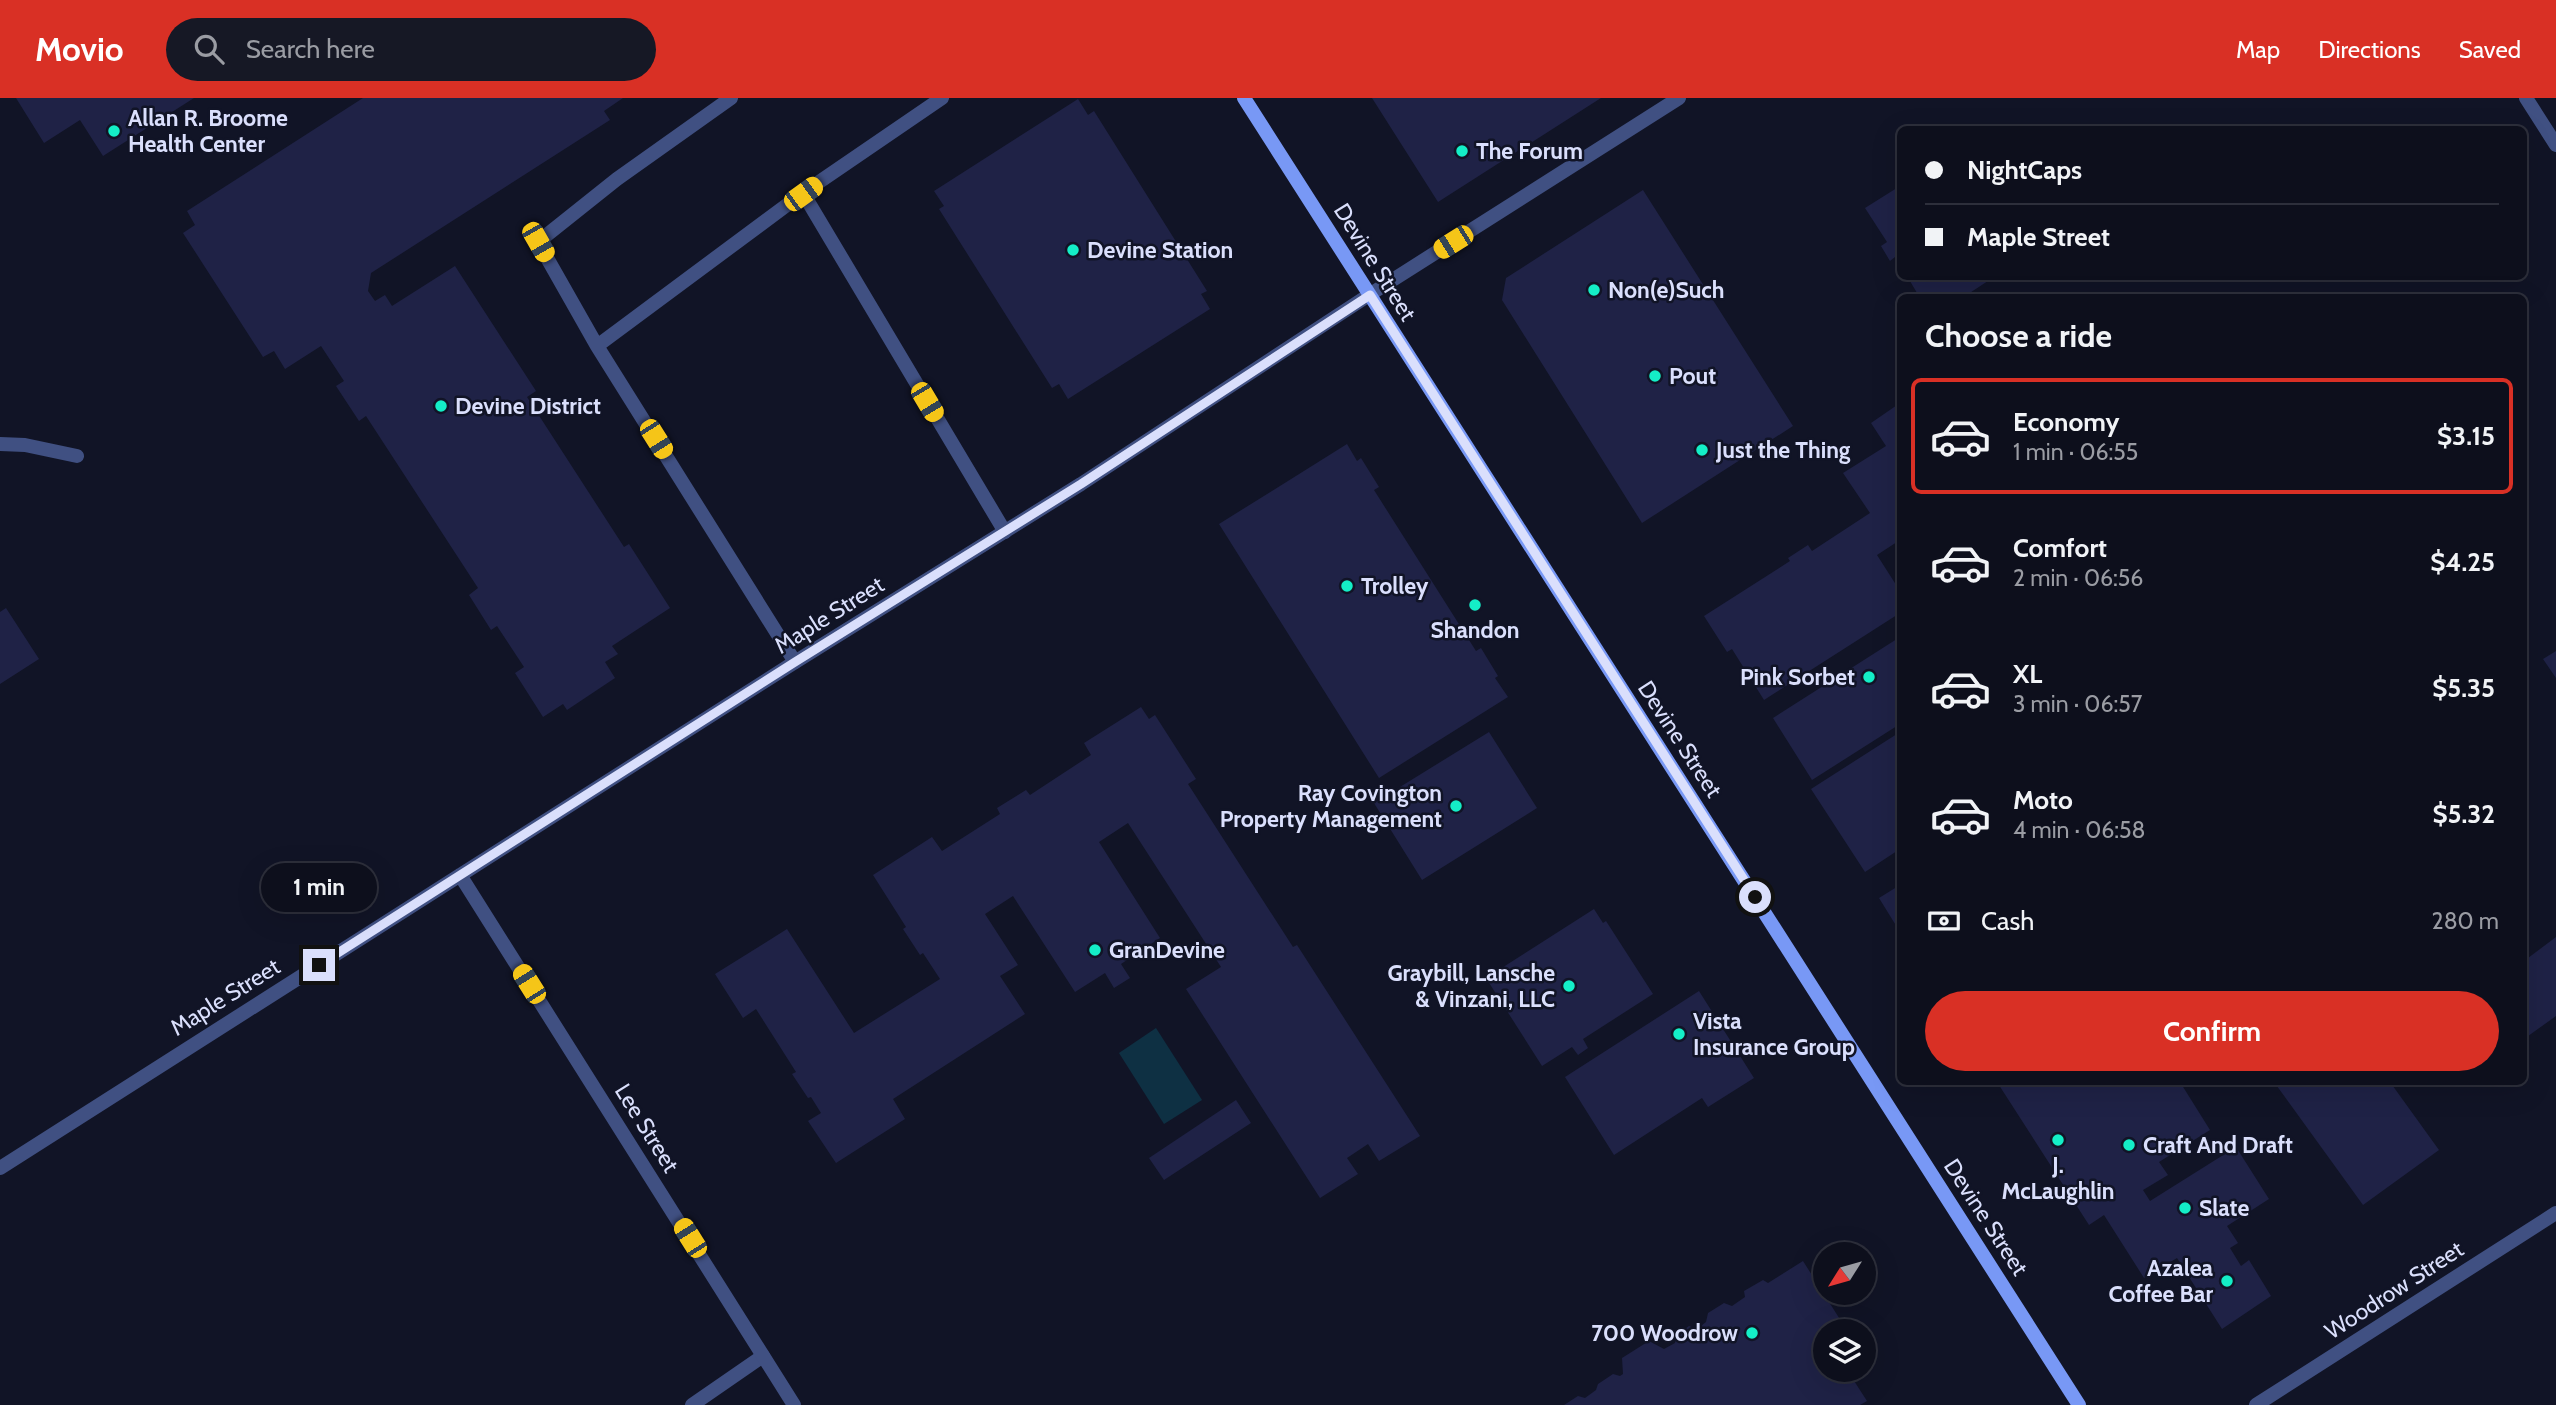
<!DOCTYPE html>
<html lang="en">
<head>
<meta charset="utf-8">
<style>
	:root { --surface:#0d0f1c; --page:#161825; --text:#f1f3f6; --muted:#9a9ca3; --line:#2d2f3b; --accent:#d93025 }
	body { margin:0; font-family:Cabin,sans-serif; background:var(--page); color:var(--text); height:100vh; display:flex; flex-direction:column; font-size:26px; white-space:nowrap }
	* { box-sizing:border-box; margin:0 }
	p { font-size:23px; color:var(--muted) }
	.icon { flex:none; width:38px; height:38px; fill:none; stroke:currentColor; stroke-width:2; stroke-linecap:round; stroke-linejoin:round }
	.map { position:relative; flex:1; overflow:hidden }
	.side { position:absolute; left:1897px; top:196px; width:630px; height:791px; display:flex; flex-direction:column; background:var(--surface); border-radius:10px; box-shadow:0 7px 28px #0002,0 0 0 2px var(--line) }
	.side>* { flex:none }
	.guide { position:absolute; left:1897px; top:28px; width:630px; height:154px; border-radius:10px; box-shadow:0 7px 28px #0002,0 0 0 2px var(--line); display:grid; align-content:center; height:154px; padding:0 28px; background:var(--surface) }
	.needle { width:46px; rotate:233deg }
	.fabs { position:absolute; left:1813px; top:1144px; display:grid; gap:14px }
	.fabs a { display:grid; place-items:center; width:63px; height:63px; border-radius:50%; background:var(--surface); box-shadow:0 7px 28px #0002,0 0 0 2px var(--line); font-size:35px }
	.end { position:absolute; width:32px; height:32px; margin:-16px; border:9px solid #dadffc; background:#111; box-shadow:0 0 0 4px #111 }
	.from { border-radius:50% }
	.bubble { position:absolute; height:49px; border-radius:24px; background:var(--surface); box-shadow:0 7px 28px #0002,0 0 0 2px var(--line); font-size:23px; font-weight:700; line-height:49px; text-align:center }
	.car { position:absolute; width:21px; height:42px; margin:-21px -10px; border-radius:9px; box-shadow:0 0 5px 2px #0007; background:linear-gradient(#f5c518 24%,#345 0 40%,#f5c518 0 76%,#345 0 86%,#f5c518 0) }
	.guide b { display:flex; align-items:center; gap:24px; height:66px; font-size:26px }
	.guide b+b { border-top:2px solid var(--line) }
	.guide i { width:18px; height:18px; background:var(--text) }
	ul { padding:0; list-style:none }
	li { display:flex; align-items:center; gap:21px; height:116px; margin:0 14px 10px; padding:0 14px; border:4px solid transparent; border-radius:10px }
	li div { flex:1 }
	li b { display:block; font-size:26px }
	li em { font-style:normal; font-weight:700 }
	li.selected { border-color:var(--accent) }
	li>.icon { width:63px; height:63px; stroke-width:1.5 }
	h2 { padding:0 28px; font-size:32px; line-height:84px }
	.pay { display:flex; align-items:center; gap:18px; height:77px; padding:0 28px; font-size:26px }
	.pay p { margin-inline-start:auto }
	.button { display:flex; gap:14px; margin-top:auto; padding:14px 28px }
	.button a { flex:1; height:80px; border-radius:42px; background:var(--accent); color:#fff; font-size:28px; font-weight:700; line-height:80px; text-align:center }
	header { display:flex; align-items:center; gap:42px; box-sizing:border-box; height:98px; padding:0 35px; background:var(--accent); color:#fff }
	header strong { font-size:33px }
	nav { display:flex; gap:38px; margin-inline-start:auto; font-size:24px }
	.search { width:490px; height:63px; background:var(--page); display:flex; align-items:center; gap:18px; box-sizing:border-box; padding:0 24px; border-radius:38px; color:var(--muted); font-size:26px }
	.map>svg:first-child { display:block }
	.water { fill:#0e3043 }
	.building { fill:#1f2246 }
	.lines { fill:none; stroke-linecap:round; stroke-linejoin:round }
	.service { stroke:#405082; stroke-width:14 }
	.minor { stroke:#405082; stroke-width:14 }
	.tertiary { stroke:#405082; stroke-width:14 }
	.secondary { stroke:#7898f5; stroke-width:14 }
	.route { stroke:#dadffc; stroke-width:9 }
	.poi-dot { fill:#14eec7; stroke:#111426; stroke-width:2.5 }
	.labels { text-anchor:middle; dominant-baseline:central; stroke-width:5; stroke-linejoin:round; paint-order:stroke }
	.poi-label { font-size:23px; font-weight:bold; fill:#dadffc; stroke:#111426; text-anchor:start }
	.street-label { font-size:23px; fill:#dadffc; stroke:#111426 }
</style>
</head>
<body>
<header>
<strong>Movio</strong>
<div class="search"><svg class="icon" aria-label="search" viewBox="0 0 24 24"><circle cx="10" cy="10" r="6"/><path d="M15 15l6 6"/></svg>Search here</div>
<nav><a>Map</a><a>Directions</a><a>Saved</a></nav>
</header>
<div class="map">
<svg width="2556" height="1307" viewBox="0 0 2556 1307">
	<rect width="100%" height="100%" fill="#111426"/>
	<path class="water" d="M1156,930L1202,1002L1164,1026L1119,955Z"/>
	<path class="building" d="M16,0H194L103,58L80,22L44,45Z
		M363,0H623L604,13L610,22L371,175L368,193L375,203L385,197L392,208L455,168L536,293L527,299L624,449L629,446L670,510L612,548L618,556L605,564L615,580L567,612L563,606L543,619L515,575L524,569L497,528L491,532L469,497L478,490L366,318L359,323L336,288L344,283L321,248L285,271L274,253L263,259L183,135L195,127L187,113Z
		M1372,0H1601L1438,104Z
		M1078,1L1088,17L1094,13L1207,193L1201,196L1210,211L1068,301L1059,286L1052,290L939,111L944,108L934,93Z
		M1900,88V168L1895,159L1890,163L1881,148L1887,144L1865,110Z
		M1643,92L1793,328L1642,425L1502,202L1506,180Z
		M1907,178H1989L1991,181L1962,200H1920Z
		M1900,305V442L1877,457L1900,493V515L1764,602L1732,551L1727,554L1704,518L1790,463L1788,460L1808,447L1812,453L1870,415L1843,375L1886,348L1871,325Z
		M1347,346L1357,363L1361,360L1379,389L1374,392L1476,553L1481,550L1498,578L1495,580L1508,599L1379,680L1219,426Z
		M6,510L39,561L0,586V514Z
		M1900,539V626L1812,682L1773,620Z
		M2556,553V580L2543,561Z
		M1141,609L1149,621L1155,617L1196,681L1188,686L1293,849L1297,847L1420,1038L1379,1063L1368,1046L1347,1060L1358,1076L1320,1100L1186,891L1221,869L1128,725L1099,744L1160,840L1121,866L1130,880L1114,890L1105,875L1075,894L1013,798L985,816L1018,867L1000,878L1025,916L893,1001L905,1021L836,1065L808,1023L821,1015L811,999L808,1000L792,976L796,974L756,911L743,920L715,876L787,831L854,935L940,881L923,855L920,857L903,831L906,829L873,777L932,739L942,753L1000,716L997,710L1026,692L1030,697L1091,657L1084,645Z
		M1489,634L1537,710L1422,782L1374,705Z
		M1900,634V751L1865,774L1811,691Z
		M1900,787V834L1879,800Z
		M1594,811L1603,825L1606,823L1653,896L1583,941L1588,950L1578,957L1572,949L1542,968L1486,880Z
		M2556,839V918L2524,941V863Z
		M1699,893L1754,980L1708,1009L1702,1000L1614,1057L1565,979Z
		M1997,984H2180L2210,1032L2159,1064L2168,1077L2143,1092L2150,1103L2236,1049L2269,1101L2227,1128L2238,1145L2230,1150L2241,1168L2249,1162L2271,1198L2222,1231L2177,1160L2144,1180L2104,1117L2089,1127Z
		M2274,984H2390L2439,1052L2363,1107Z
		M1236,1002L1251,1025L1164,1082L1149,1060Z
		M1803,1163L1848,1234H1825V1272H1847L1867,1303L1860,1307H1564L1578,1298L1585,1300L1596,1292L1598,1286L1613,1276L1620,1278L1623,1276L1622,1260L1649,1243L1664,1251L1675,1245L1677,1237L1689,1228L1697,1231L1706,1224L1708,1215L1724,1205L1732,1208L1745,1199L1744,1193L1763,1182L1768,1185Z"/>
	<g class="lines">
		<path class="service" d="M731,0L617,81L538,144L597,248L795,564
			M803,95L1005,434
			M597,248L803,95L942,0
			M0,346L25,347L77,358
			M692,1307L763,1258"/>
		<path class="minor" d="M460,777L794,1307
			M0,1070L795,564L1081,386L1369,197L1679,0
			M2256,1307L2556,1115"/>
		<path class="tertiary" d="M2526,0L2556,47"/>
		<path class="secondary" d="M1244,0L2079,1307"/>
	</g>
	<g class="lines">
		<path class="route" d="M319,867L795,564L1081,386L1370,197L1755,799"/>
	</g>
	<g class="poi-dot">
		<circle cx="114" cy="33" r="7"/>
		<circle cx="1462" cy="53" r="7"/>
		<circle cx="1073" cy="152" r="7"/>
		<circle cx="1594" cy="192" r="7"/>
		<circle cx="1655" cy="278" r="7"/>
		<circle cx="441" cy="308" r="7"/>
		<circle cx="1702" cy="352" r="7"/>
		<circle cx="1347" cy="488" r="7"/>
		<circle cx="1475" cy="507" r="7"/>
		<circle cx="1869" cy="579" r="7"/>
		<circle cx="1456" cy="708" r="7"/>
		<circle cx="1095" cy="852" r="7"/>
		<circle cx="1569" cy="888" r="7"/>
		<circle cx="1679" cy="936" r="7"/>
		<circle cx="2058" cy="1042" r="7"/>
		<circle cx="2129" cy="1047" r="7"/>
		<circle cx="2185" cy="1110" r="7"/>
		<circle cx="2227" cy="1183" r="7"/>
		<circle cx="1752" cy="1235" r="7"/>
	</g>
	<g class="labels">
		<g class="poi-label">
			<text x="128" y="20">Allan R. Broome<tspan x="128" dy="26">Health Center</tspan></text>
			<text x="1476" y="53">The Forum</text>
			<text x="1087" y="152">Devine Station</text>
			<text x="1608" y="192">Non(e)Such</text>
			<text x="1669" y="278">Pout</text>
			<text x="455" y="308">Devine District</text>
			<text x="1716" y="352">Just the Thing</text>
			<text x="1361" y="488">Trolley</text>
			<text x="1475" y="532" text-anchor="middle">Shandon</text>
			<text x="1855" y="579" text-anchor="end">Pink Sorbet</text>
			<text x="1442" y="695" text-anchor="end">Ray Covington<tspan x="1442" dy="26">Property Management</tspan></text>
			<text x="1109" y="852">GranDevine</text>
			<text x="1555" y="875" text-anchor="end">Graybill, Lansche<tspan x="1555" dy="26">&amp; Vinzani, LLC</tspan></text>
			<text x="1693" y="923">Vista<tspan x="1693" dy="26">Insurance Group</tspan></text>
			<text x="2143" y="1047">Craft And Draft</text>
			<text x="2058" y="1067" text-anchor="middle">J.<tspan x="2058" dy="26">McLaughlin</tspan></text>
			<text x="2199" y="1110">Slate</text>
			<text x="2213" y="1170" text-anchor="end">Azalea<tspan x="2213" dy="26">Coffee Bar</tspan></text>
			<text x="1738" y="1235" text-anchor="end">700 Woodrow</text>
		</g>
		<g class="street-label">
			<text transform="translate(1375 164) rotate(58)">Devine Street</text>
			<text transform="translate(829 517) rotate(-32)">Maple Street</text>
			<text transform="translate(1680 641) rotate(57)">Devine Street</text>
			<text transform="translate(225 899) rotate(-32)">Maple Street</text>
			<text transform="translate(647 1030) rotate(58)">Lee Street</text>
			<text transform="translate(1986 1119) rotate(57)">Devine Street</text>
			<text transform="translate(2394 1192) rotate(-33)">Woodrow Street</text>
		</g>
	</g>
</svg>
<div class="fabs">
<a><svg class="needle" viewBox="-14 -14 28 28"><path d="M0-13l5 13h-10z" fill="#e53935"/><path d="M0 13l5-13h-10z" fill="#9a9ca3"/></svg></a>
<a><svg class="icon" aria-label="layers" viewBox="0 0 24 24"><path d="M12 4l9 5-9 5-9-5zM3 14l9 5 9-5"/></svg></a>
</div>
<i class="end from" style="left:1755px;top:799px"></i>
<i class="end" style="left:319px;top:867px"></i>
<div class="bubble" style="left:261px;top:765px;width:116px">1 min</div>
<i class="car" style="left:803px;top:96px;rotate:54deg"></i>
<i class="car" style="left:538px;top:144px;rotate:150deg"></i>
<i class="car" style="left:1453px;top:144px;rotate:238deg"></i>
<i class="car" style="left:927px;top:304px;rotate:149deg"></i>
<i class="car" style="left:656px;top:341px;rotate:148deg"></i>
<i class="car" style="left:529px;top:886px;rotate:328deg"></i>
<i class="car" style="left:690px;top:1140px;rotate:328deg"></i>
<div class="guide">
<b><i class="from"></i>NightCaps</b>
<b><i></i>Maple Street</b>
</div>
<section class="side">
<h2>Choose a ride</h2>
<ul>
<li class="selected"><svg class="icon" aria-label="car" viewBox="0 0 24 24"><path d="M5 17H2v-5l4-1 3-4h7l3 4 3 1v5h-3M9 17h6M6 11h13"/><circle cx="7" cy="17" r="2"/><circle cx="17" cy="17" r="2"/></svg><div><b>Economy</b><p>1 min · 06:55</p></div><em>$3.15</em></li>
<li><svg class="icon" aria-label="car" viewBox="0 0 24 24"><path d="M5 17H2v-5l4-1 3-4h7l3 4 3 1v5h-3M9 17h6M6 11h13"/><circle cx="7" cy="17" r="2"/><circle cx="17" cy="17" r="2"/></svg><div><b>Comfort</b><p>2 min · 06:56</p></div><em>$4.25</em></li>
<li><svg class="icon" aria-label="car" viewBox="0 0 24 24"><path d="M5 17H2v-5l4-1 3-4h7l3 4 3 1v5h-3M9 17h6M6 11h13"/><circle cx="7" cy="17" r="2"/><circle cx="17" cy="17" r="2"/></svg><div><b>XL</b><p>3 min · 06:57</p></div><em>$5.35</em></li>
<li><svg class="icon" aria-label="car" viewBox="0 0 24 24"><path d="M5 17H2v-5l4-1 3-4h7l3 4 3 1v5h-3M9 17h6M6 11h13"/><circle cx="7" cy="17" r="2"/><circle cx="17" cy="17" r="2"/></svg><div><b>Moto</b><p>4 min · 06:58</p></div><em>$5.32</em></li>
</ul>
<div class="pay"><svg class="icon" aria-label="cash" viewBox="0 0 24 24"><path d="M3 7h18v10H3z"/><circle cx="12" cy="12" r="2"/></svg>Cash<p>280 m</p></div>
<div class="button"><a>Confirm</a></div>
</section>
</div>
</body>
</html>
